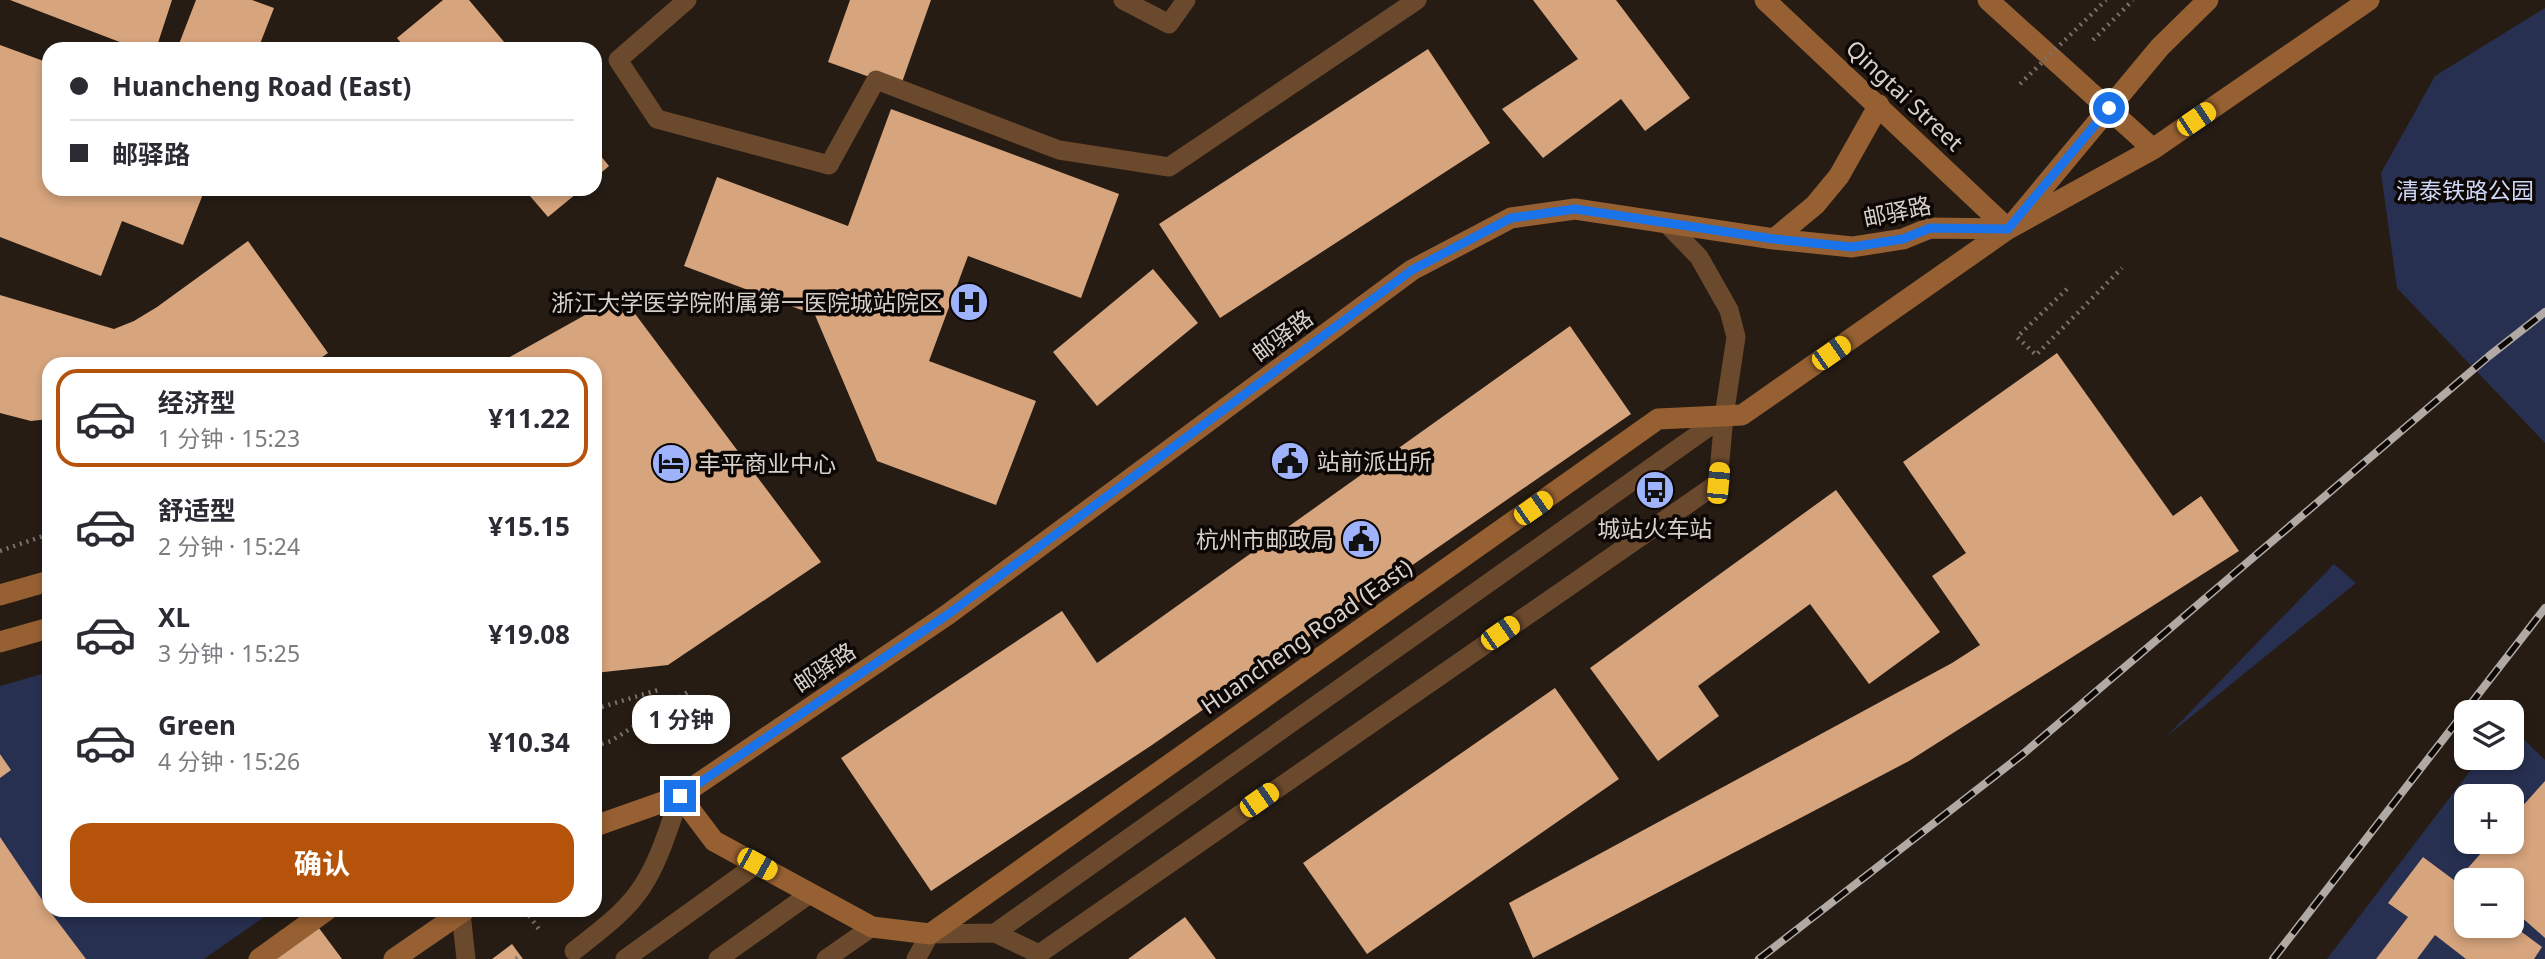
<!DOCTYPE html>
<html lang="zh">
<head>
<meta charset="utf-8">
<style>
	:root { --surface:#fff; --page:#f7f7f7; --text:#2b2b33; --muted:#7c7c81; --line:#e1e1e2; --accent:#b45309 }
	body { margin:0; font-family:"Noto Sans","Noto Sans SC",sans-serif; background:var(--page); color:var(--text); height:100vh; display:flex; flex-direction:column; font-size:26px; white-space:nowrap }
	* { box-sizing:border-box; margin:0 }
	p { font-size:23px; color:var(--muted) }
	.icon { flex:none; width:38px; height:38px; fill:none; stroke:currentColor; stroke-width:2; stroke-linecap:round; stroke-linejoin:round }
	.map { position:relative; flex:1; overflow:hidden }
	.sheet { position:absolute; left:42px; top:357px; width:560px; height:560px; display:flex; flex-direction:column; background:var(--surface); border-radius:21px; box-shadow:0 4px 10px #0003 }
	.sheet>* { flex:none }
	.hud { position:absolute; left:42px; top:42px; width:560px; height:154px; border-radius:21px; box-shadow:0 4px 10px #0003; display:grid; align-content:center; height:154px; padding:0 28px; background:var(--surface) }
	.controls { position:absolute; left:2454px; top:700px; display:grid; gap:14px }
	.controls a { display:grid; place-items:center; width:70px; height:70px; border-radius:14px; background:var(--surface); box-shadow:0 4px 10px #0003; font-size:35px }
	.end { position:absolute; width:32px; height:32px; margin:-16px; border:9px solid #1a73e8; background:#fff; box-shadow:0 0 0 4px #fff }
	.from { border-radius:50% }
	.bubble { position:absolute; height:49px; border-radius:21px; background:var(--surface); box-shadow:0 4px 10px #0003; font-size:23px; font-weight:700; line-height:49px; text-align:center }
	.car { position:absolute; width:21px; height:42px; margin:-21px -10px; border-radius:9px; box-shadow:0 0 5px 2px #0007; background:linear-gradient(#f5c518 24%,#345 0 40%,#f5c518 0 76%,#345 0 86%,#f5c518 0) }
	.hud b { display:flex; align-items:center; gap:24px; height:66px; font-size:26px }
	.hud b+b { border-top:2px solid var(--line) }
	.hud i { width:18px; height:18px; background:var(--text) }
	ul { padding:12px 0 0; list-style:none }
	li { display:flex; align-items:center; gap:21px; height:98px; margin:0 14px 10px; padding:0 14px; border:4px solid transparent; border-radius:21px }
	li div { flex:1 }
	li b { display:block; font-size:26px }
	li em { font-style:normal; font-weight:700 }
	li.selected { border-color:var(--accent) }
	li>.icon { width:63px; height:63px; stroke-width:1.5 }
	.primary-button { display:flex; gap:14px; margin-top:auto; padding:14px 28px }
	.primary-button a { flex:1; height:80px; border-radius:21px; background:var(--accent); color:#fff; font-size:28px; font-weight:700; line-height:80px; text-align:center }
	.map>svg:first-child { display:block }
	.green { fill:#283051; fill-rule:evenodd }
	.building { fill:#d6a47d }
	.lines { fill:none; stroke-linecap:round; stroke-linejoin:round }
	.path { stroke:#7a716a; stroke-width:4.5; stroke-dasharray:2 5; stroke-linecap:butt }
	.lane { stroke:#6b492d; stroke-width:19 }
	.secondary { stroke:#976032; stroke-width:21 }
	.rail-casing { stroke:#b1a9a3; stroke-width:8 }
	.rail { stroke:#0c0705; stroke-width:5; stroke-dasharray:16; stroke-linecap:butt }
	.path-bridge { stroke:#7a716a; stroke-width:4.5; stroke-dasharray:2 5; stroke-linecap:butt }
	.route { stroke:#1a73e8; stroke-width:9 }
	.labels { text-anchor:middle; dominant-baseline:central; stroke-width:7; stroke-linejoin:round; paint-order:stroke }
	.street-label { font-size:23px; fill:#d7d0ca; stroke:#0c0705 }
	.park-label { font-size:23px; fill:#ced7f6; stroke:#0c0705 }
	.poi-label { font-size:23px; fill:#d7d0ca; stroke:#0c0705; text-anchor:end }
</style>
</head>
<body>
<div class="map">
<svg width="2545" height="959" viewBox="0 0 2545 959">
	<rect width="100%" height="100%" fill="#261c14"/>
	<path class="green" d="M2545,8V443L2397,288L2381,173L2435,76Z
		M2334,564L2356,583L2166,737Z
		M49,672V910H274L204,959H0V686Z
		M2511,727L2545,760V959H2327L2480,758H2511ZM2466,796H2511V842H2466ZM2466,880H2511V926H2466Z"/>
	<path class="building" d="M10,0H172L156,49H138Z
		M196,0H252L274,8L258,49H177Z
		M443,0H469L510,49H406L397,38Z
		M850,0H931L900,88L828,62Z
		M1533,0H1616L1690,98L1645,131L1621,99L1543,158L1502,109L1578,59Z
		M0,45L49,63V189H205L183,245L122,221L101,276L0,237Z
		M1428,49L1490,143L1220,318L1159,224Z
		M891,109L1119,194L1081,298L968,256L929,361L1036,401L996,505L877,461L815,315L684,266L717,177L848,226Z
		M595,149L609,166L595,178Z
		M524,189H582L548,217Z
		M248,241L328,353L312,364H49V419L31,421L0,413V295L114,329L134,321L157,307Z
		M1153,269L1198,323L1097,406L1053,352Z
		M621,295L821,562L668,665L595,673V364H497Z
		M1570,326L1631,414L1152,745L931,891L841,758L1062,611L1097,663Z
		M2057,353L2173,516L2201,496L2239,551L1909,761L1533,958L1509,903L1952,663L1980,645L1932,576L1966,553L1903,462Z
		M1836,490L1940,632L1869,684L1810,604L1698,686L1719,716L1658,761L1590,668Z
		M1555,688L1619,779L1367,954L1303,863Z
		M0,754L11,770L0,778Z
		M2545,781V938L2511,908V880H2480L2467,869L2491,842H2511V819Z
		M0,837L49,910L86,959H0Z
		M2423,857L2466,889V926L2511,924L2542,947L2534,959H2466L2435,935L2417,959H2376L2408,917L2388,903Z
		M1185,917L1216,959H1128Z
		M313,920L342,959H257Z
		M512,944L523,959H492Z"/>
	<g class="lines">
		<path class="path" d="M2093,40L2133,0
			M2067,289L2017,337L2036,355L2122,268
			M0,551L49,534
			M595,709L658,690
			M595,746L611,741L691,690
			M525,910L541,932
			M516,959L520,956"/>
		<path class="lane" d="M687,0L618,60L657,119L829,165L876,80L1059,150L1169,167L1417,0
			M1123,0L1169,24L1186,0
			M461,913L466,959
			M995,933L1724,416
			M574,951C598,932 625,913 642,887C660,860 669,826 680,796
			M625,959L757,864
			M718,959L811,893
			M826,959L872,927
			M916,959L930,934L995,933L1039,954L1718,483L1724,416L1736,337L1729,310L1699,257L1665,222"/>
		<path class="secondary" d="M1765,0L2008,229
			M1988,0L2153,149
			M2016,220L2160,47L2208,0
			M1774,239L1815,205L1839,176L1879,105
			M0,595L49,581
			M0,642L49,628
			M680,796L714,841L872,927L930,934L1658,419L1742,415L2008,229L2153,149L2369,0
			M595,826L680,796L947,615L1412,270L1511,218L1575,209L1774,239L1852,247L1903,239L1930,228L2008,229
			M259,959L327,910
			M394,959L465,910"/>
		<g class="rail-casing">
			<path id="rail" d="M1759,959L2023,754L2489,356L2545,312
				M2273,959L2545,608"/>
		</g>
		<use href="#rail" class="rail"/>
		<path class="path-bridge" d="M2020,84L2106,0"/>
	</g>
	<g class="lines">
		<path class="route" d="M680,796L947,615L1412,270L1511,218L1575,209L1774,239L1852,247L1903,239L1930,228L2008,229L2109,108"/>
	</g>
	<defs>
		<g id="hospital-disc" transform="scale(2.0125)"><circle r="9.5" fill="#9fb3fd" stroke="#0c0705"/><path d="M-5-5h3v3.5h4V-5h3V5h-3V1.5h-4V5h-3Z" fill="#111"/></g>
		<g id="civic-disc" transform="scale(2.0125)"><circle r="9.5" fill="#9fb3fd" stroke="#0c0705"/><path d="M-.6-6.5H3V-4.5H.6V-3L4-1V1h2V6H-6V1h2V-1L-.6-3ZM-1.2 2.5V6h2.4V2.5Z" fill="#111"/></g>
		<g id="hotel-disc" transform="scale(2.0125)"><circle r="9.5" fill="#9fb3fd" stroke="#0c0705"/><path d="M-6-4.5h1.5V1H6V5H4.5V3h-9V5H-6ZM-4 0a1.8 1.8 0 1 1 3.6 0ZM.5 0V-2.5h3Q6-2.5 6 0Z" fill="#111"/></g>
		<g id="bus-disc" transform="scale(2.0125)"><circle r="9.5" fill="#9fb3fd" stroke="#0c0705"/><path d="M-5-6H5V4H4V6H2V4H-2V6H-4V4H-5ZM-3.5-4V0h7V-4ZM-3.5 1.2v1.5H-2V1.2ZM2 1.2v1.5H3.5V1.2Z" fill="#111"/></g>
	</defs>
	<g fill-rule="evenodd">
		<use href="#hospital-disc" x="969" y="302"/>
		<use href="#civic-disc" x="1290" y="461"/>
		<use href="#hotel-disc" x="671" y="463"/>
		<use href="#bus-disc" x="1655" y="490"/>
		<use href="#civic-disc" x="1361" y="539"/>
	</g>
	<g class="labels">
		<g class="street-label">
			<text transform="translate(1905 95) rotate(43)">Qingtai Street</text>
			<text transform="translate(1897 211) rotate(-12)">邮驿路</text>
			<text transform="translate(1282 335) rotate(-37)">邮驿路</text>
			<text transform="translate(1306 636) rotate(-35)">Huancheng Road (East)</text>
			<text transform="translate(824 667) rotate(-34)">邮驿路</text>
		</g>
		<g class="park-label">
			<text x="2465" y="190">清泰铁路公园</text>
		</g>
		<g class="poi-label">
			<text x="942" y="302">浙江大学医学院附属第一医院城站院区</text>
			<text x="1317" y="461" text-anchor="start">站前派出所</text>
			<text x="698" y="463" text-anchor="start">丰平商业中心</text>
			<text x="1655" y="528" text-anchor="middle">城站火车站</text>
			<text x="1334" y="539">杭州市邮政局</text>
		</g>
	</g>
</svg>
<div class="controls">
<a><svg class="icon" aria-label="layers" viewBox="0 0 24 24"><path d="M12 4l9 5-9 5-9-5zM3 14l9 5 9-5"/></svg></a>
<a>+</a>
<a>−</a>
</div>
<i class="end from" style="left:2109px;top:108px"></i>
<i class="end" style="left:680px;top:796px"></i>
<div class="bubble" style="left:632px;top:695px;width:98px">1 分钟</div>
<i class="car" style="left:2196px;top:119px;rotate:56deg"></i>
<i class="car" style="left:1831px;top:353px;rotate:55deg"></i>
<i class="car" style="left:1718px;top:483px;rotate:5deg"></i>
<i class="car" style="left:1533px;top:508px;rotate:55deg"></i>
<i class="car" style="left:1500px;top:633px;rotate:55deg"></i>
<i class="car" style="left:1259px;top:800px;rotate:55deg"></i>
<i class="car" style="left:757px;top:864px;rotate:119deg"></i>
<div class="hud">
<b><i class="from"></i>Huancheng Road (East)</b>
<b><i></i>邮驿路</b>
</div>
<section class="sheet">
<ul>
<li class="selected"><svg class="icon" aria-label="car" viewBox="0 0 24 24"><path d="M5 17H2v-5l4-1 3-4h7l3 4 3 1v5h-3M9 17h6M6 11h13"/><circle cx="7" cy="17" r="2"/><circle cx="17" cy="17" r="2"/></svg><div><b>经济型</b><p>1 分钟 · 15:23</p></div><em>¥11.22</em></li>
<li><svg class="icon" aria-label="car" viewBox="0 0 24 24"><path d="M5 17H2v-5l4-1 3-4h7l3 4 3 1v5h-3M9 17h6M6 11h13"/><circle cx="7" cy="17" r="2"/><circle cx="17" cy="17" r="2"/></svg><div><b>舒适型</b><p>2 分钟 · 15:24</p></div><em>¥15.15</em></li>
<li><svg class="icon" aria-label="car" viewBox="0 0 24 24"><path d="M5 17H2v-5l4-1 3-4h7l3 4 3 1v5h-3M9 17h6M6 11h13"/><circle cx="7" cy="17" r="2"/><circle cx="17" cy="17" r="2"/></svg><div><b>XL</b><p>3 分钟 · 15:25</p></div><em>¥19.08</em></li>
<li><svg class="icon" aria-label="car" viewBox="0 0 24 24"><path d="M5 17H2v-5l4-1 3-4h7l3 4 3 1v5h-3M9 17h6M6 11h13"/><circle cx="7" cy="17" r="2"/><circle cx="17" cy="17" r="2"/></svg><div><b>Green</b><p>4 分钟 · 15:26</p></div><em>¥10.34</em></li>
</ul>
<div class="primary-button"><a>确认</a></div>
</section>
</div>
</body>
</html>
